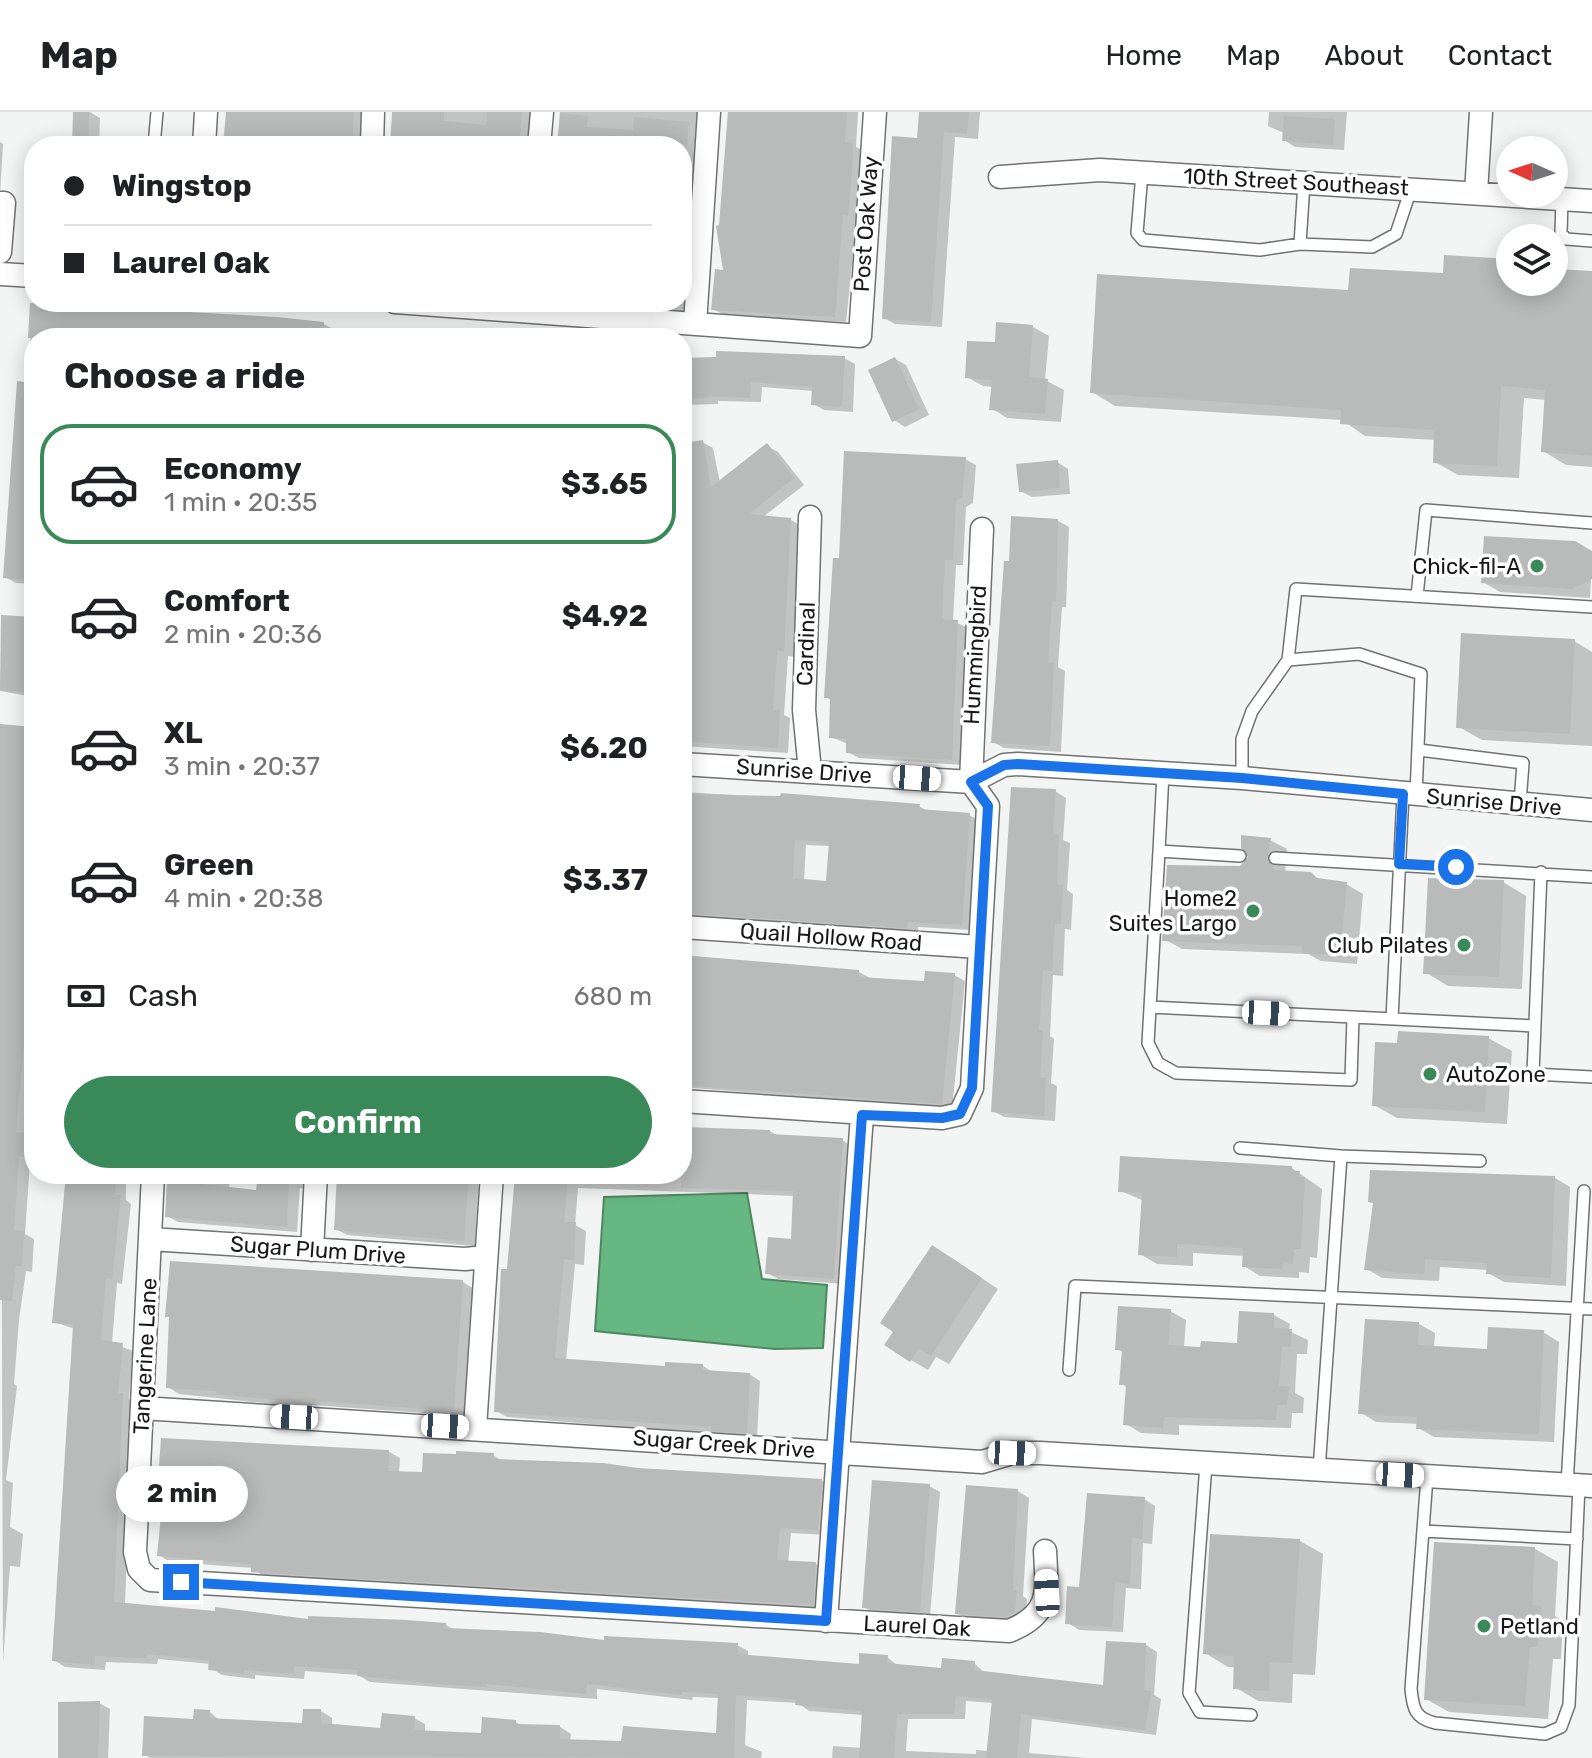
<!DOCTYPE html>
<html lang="en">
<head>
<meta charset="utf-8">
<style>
	:root { --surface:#fff; --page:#f6f6f6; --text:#202124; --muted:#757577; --line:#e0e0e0; --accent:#3a8959 }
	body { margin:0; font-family:Rubik,sans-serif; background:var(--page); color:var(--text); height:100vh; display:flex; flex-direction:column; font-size:30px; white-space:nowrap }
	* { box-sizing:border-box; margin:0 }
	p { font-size:26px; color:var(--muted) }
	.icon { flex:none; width:44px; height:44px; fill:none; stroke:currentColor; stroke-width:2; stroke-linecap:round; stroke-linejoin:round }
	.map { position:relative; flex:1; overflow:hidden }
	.drawer { position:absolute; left:24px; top:216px; width:668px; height:856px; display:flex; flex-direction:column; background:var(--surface); border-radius:32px; box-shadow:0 4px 20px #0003 }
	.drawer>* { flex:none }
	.banner { position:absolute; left:24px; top:24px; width:668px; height:176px; border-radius:32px; box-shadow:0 4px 20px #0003; display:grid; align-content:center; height:176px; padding:0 40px; background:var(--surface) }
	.needle { width:52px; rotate:273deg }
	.fabs { position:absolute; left:1496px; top:24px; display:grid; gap:16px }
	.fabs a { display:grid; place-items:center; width:72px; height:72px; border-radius:50%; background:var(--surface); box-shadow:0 4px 20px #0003; font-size:40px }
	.end { position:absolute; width:36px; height:36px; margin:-18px; border:10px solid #1a73e8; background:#fff; box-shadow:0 0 0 4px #fff }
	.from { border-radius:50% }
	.bubble { position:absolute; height:56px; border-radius:28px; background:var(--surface); box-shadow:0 4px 20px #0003; font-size:26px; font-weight:700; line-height:56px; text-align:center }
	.car { position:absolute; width:24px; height:48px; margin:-24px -12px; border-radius:10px; box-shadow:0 0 6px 2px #0007; background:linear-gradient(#fff 24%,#345 0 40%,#fff 0 76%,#345 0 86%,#fff 0) }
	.banner b { display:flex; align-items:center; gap:28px; height:76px; font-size:30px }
	.banner b+b { border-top:2px solid var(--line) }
	.banner i { width:20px; height:20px; background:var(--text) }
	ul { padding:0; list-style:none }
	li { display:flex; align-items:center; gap:24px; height:120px; margin:0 16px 12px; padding:0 24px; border:4px solid transparent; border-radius:32px }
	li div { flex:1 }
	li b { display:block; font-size:30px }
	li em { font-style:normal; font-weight:700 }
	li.current { border-color:var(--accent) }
	li>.icon { width:72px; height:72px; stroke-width:1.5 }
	h2 { padding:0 40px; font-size:36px; line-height:96px }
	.pay { display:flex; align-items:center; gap:20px; height:88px; padding:0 40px; font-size:30px }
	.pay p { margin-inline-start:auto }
	.button { display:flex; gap:16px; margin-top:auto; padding:16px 40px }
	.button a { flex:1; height:92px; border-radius:48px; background:var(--accent); color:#fff; font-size:32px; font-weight:700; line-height:92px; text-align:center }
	header { display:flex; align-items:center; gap:48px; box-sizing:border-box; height:112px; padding:0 40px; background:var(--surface); border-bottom:2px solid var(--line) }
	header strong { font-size:38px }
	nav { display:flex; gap:44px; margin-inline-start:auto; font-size:28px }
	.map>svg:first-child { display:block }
	.water { fill:#67b783; stroke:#4f8763; stroke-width:2 }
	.shadow { fill:#0003; fill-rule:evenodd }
	.building { fill:#b8bbb9; fill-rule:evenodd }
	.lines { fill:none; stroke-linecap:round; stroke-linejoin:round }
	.lane-casing { stroke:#707371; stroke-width:14 }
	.street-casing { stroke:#707371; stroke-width:25 }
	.lane { stroke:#fff; stroke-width:11 }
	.street { stroke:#fff; stroke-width:22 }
	.route { stroke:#1a73e8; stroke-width:10 }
	.poi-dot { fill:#3a8959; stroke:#fff; stroke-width:3 }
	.labels { text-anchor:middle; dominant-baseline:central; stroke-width:7; stroke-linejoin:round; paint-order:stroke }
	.street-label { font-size:22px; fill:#171817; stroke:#fff }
	.poi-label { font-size:22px; fill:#171817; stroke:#fff; text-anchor:end }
</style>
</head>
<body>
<header>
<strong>Map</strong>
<nav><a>Home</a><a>Map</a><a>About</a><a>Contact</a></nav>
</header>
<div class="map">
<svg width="1592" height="1646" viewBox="0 0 1592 1646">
	<rect width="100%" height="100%" fill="#f2f5f3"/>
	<path class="water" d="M747,1081L762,1167L827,1173L823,1236L775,1237L595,1219L604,1085Z"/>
	<path class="shadow" d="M75,0H90L100,6L99,34H75Z
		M228,0H364L362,34H225Z
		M393,0H532L530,34H392Z
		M560,0H699L685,201L557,190H682V34H558Z
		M728,0H858L856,35L864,39L846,210L724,203L713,197L725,160L721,115Z
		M921,0H980L978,27L955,25L942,215L895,212L884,206L919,28Z
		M1269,0H1369H1347L1344,38L1295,35L1284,28V21L1268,14Z
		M0,30L3,32L0,83Z
		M26,97L34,98V148L24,142Z
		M1510,149V170H1554V159L1592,161V355L1566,353L1543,339L1546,288L1524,286L1519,366L1458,363L1435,350L1436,328L1365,324L1342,308L1115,294L1092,280L1350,180Z
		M32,193L324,212L335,218L334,226H34V472L16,471L5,465L28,272Z
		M1033,215L1049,224L1045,268L1064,278L1061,310L1007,306L991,296L993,275L983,274L967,265L997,232Z
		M360,216L395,219L406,226H359Z
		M844,246L855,252L853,300L824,298L813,292V279L762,275L761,290L718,289V292L682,293V248Z
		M895,247L906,253L929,303L905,315L894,308Z
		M682,328L686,333L702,330L713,336L720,371L767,334L778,340L804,373L763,405L791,408L802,414L795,545L788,544L784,603L790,606L788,641L682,634Z
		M965,347L976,353L973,391L966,395L963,453H956L953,509L968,516L962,653L859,646L848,640V632L831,625L832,589L826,585L841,448Z
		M1057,350L1068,357L1070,382L1032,385L1020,379Z
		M1058,409L1069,415L1066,495H1062L1058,555L1065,559L1061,640L1004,636L993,630L1010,451Z
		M1592,445L1590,486L1500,480L1483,470Z
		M3,505L34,507V585L0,579Z
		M1574,529L1592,540V634L1482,628L1459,615Z
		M0,614L34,617V956L27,1023L34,1027V1050H30L25,1122L34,1127L32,1160L26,1159L19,1208L14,1272L17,1274L6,1368L13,1371L10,1415L23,1422L20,1455L10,1454L3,1550Z
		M1055,679L1066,686L1063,728L1070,731L1067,778L1073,782L1071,818L1065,817L1063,864L1053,863L1050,924L1054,927L1051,971L1057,974L1055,1009L1004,1005L993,999Z
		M682,680L919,694L929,700L969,703L980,709L972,818L918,815V821L682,806ZM806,733L830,734L828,771L804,769Z
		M1270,728L1287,737L1285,761L1346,772L1363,782L1357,852L1321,849L1308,842L1182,837L1164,827Z
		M1503,770L1526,784L1522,877L1448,874L1425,860Z
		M682,845L859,860L870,866L926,871L954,863L965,869L952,997L682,975Z
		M1488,926L1512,939L1507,1012L1397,1006L1374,993L1399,933Z
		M682,1017L770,1019L779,1025L842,1028L853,1035L845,1172L778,1167L767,1161L793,1129L795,1084L578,1076L575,1113L586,1119L584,1153L575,1152L566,1249L667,1257L703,1254L714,1261L749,1262L760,1269L757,1326L507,1305L496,1299L516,1062H682Z
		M1292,1056L1322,1077L1317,1146L1310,1145L1309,1161L1299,1160V1166L1260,1164L1244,1154V1144L1193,1141V1154L1157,1152L1140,1142L1144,1089L1121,1079Z
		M66,1062H126V1088L131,1092L122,1172L117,1171L112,1231L133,1239L129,1287L133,1290L125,1493L310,1509L446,1513L455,1518L605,1531L737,1533L748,1539V1545L860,1554L887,1545L898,1554L943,1558L974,1551L985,1561L1105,1575L1146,1533L1157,1540L1154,1583L1161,1587L1156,1623L1032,1607L1029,1641L1087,1646H832L833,1634L862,1636L863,1603L809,1599L798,1591L747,1588L745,1633L762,1640L761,1646H150L144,1642L210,1600L220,1609L304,1613L321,1599L332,1606V1614L382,1618L414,1606L425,1612V1621L483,1623L516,1610L522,1614L560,1615L571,1622L570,1629L623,1631L718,1623L720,1586L693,1585L692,1588L597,1577V1587L370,1570L358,1563L305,1559L304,1567L255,1563V1567L222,1563L211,1556V1552L158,1547L157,1552L106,1550L105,1558L65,1555L54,1548L75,1217L54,1210ZM966,1589L993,1591L988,1639L976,1638V1642L906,1639L908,1607H965Z
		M169,1062H230L229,1079L258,1080L260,1062H307L306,1077L300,1076L297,1120L178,1110L167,1104Z
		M339,1062H479L475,1134L347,1123L336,1117Z
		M1555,1066L1570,1075L1566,1174L1504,1170L1488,1161V1158L1440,1155L1439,1169L1382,1166L1367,1157L1375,1092L1370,1089Z
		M950,1145L998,1177L949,1252L936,1245L928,1258L911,1248Z
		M463,1170L474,1177L465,1304L312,1293L311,1296L179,1282L168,1275L171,1206Z
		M1170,1199L1186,1208L1184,1236L1239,1233L1274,1203L1290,1212L1289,1219L1308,1228L1307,1242H1297L1295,1281L1304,1286L1303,1301H1292L1291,1316L1179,1313V1323L1141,1321L1126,1312L1128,1276L1122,1272L1124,1241L1117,1237Z
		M1419,1212L1435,1221L1434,1236L1489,1239L1543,1220L1559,1230L1554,1330L1434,1325L1418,1316L1419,1312L1376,1310L1360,1300Z
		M389,1340L400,1346L399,1361L424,1362L493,1343L504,1350L822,1369L833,1375L829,1423L791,1421L788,1451L816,1452L827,1459L824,1498L264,1465L253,1456L170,1450L159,1443L164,1383L159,1380Z
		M929,1374L940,1380L930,1505L875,1502L864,1495Z
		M1018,1379L1029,1386L1023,1484L1027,1487L1026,1506L1018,1510L968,1507L957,1501Z
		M1144,1387L1155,1394L1152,1432L1143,1431L1141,1477L1126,1476L1123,1520L1079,1518L1068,1511L1081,1477Z
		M1300,1429L1323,1442L1315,1563L1293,1562L1292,1591L1258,1589L1235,1575L1236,1555H1228L1205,1541Z
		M1535,1437L1558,1450L1555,1504L1563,1509L1561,1547H1553L1548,1607L1449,1600L1426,1587Z
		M99,1591L110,1597L108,1646H59Z"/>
	<path class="building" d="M73,0H89L88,34H72Z
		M226,0H354L352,34H223Z
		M392,0H444V9L486,13L487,0H522L519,34L443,27V32L390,34Z
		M728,0H847L845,30L853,31L852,59L848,104L843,103L835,205L711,198L715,157L723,158L716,114L719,113Z
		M919,0H969L967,22L944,20L931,210L882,207L892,24L917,26Z
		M560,1L588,4L587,15L633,18L634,5L689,10L687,34H557Z
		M1284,4L1335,7L1333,33L1282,29Z
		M1444,143L1510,147V170H1554V157L1592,159V344L1541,340L1545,278L1501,274L1497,354L1433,351L1434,318L1340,312L1341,298L1090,281L1097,162L1348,178L1350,156L1443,161Z
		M30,191L277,205L324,210L323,226H28Z
		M996,210L1033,213L1029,265L1048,267L1045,302L989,298L992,268L965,266L967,229L995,230Z
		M716,239L845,244L842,295L811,293L812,275L751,270L750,286L708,284V286L682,287V246L716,245Z
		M895,245L919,297L892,310L868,258Z
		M17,269L34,271V468L3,466Z
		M703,328L711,375L767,331L794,366L749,402L791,406L784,540L777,539L773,598H780L778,636L682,629V331Z
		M844,339L966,345L962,385L956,389L953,448H945L942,507L958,508L952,648L846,641V627L829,626L830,586H824L833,446H839Z
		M1058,348L1060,376L1019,380L1016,352Z
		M1011,404L1058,407L1056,490H1052L1048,550L1054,551L1050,634L991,631L1004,449H1009Z
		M1484,424L1575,429L1592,439V467L1572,477L1481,471Z
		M1,503L34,505V581L0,578Z
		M1461,521L1575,527L1570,622L1456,616Z
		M0,612L34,615L31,714H34V858L31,857L16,1020L28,1021L26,1045H19L14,1118L24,1119L22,1154H16L12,1189L0,1188Z
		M1011,675L1056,677L1053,722L1059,723L1057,773H1063L1061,812H1055L1052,859L1043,858L1039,918H1043L1040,966H1046L1044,1004L991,1000Z
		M781,681L920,692L919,697L970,701L962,813L908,810L907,816L682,801L684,682L780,684ZM795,728L829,730L826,769L793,766Z
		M1241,723L1271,726L1267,746L1275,758L1311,760L1317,766L1347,770L1340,843L1302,841V834L1162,829L1167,753L1240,754L1248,745L1241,736Z
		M1428,766L1504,768L1499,865L1423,862Z
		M682,843L859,858V865L924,869L925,859L955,861L942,992L682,973Z
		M1398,919L1489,924L1485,1000L1372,994L1375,930L1397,931Z
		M684,1015L770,1018V1022L843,1026L834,1167L765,1162L768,1125L791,1127L793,1079L681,1076Z
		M1120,1044L1292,1054V1059H1300L1299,1065H1305L1301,1137H1294L1293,1152L1283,1151L1282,1157L1242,1155L1243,1136L1177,1132V1145L1138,1143L1142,1081L1118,1080Z
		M1370,1058L1555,1064L1551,1166L1486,1162L1487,1151L1425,1147L1424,1162L1364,1158L1373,1091L1368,1090Z
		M66,1062H116L115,1083H121L112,1167L106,1166L101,1228L123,1231L118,1281H123L114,1490L215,1499V1495L308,1507V1504L406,1508L446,1511V1516L540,1520L604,1528V1524L738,1531V1542L859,1552V1541L888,1543L887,1551L941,1556L942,1546L975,1549L974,1558L1103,1573L1106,1529L1146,1531L1144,1578L1151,1579L1145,1618L1021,1602L1017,1646H986L992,1587L956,1584L954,1602H897L894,1646H859L862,1599L795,1593L796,1587L736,1583L734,1646L142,1644L144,1604L193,1607L194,1597L210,1598L209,1606L302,1611L303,1597H321V1611L380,1616L382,1601L415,1604L414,1618L481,1621L482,1605L516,1608V1612L560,1613V1627L621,1629L623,1614L716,1621L718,1582L682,1580V1583L587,1572L586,1582L487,1572V1575L451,1573L357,1564L358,1558L294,1554V1562L244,1558V1562L208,1558L209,1548L147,1542V1546L95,1544V1553L52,1549L73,1213L52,1211Z
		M258,1062H289L287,1115L165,1105L167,1068L256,1078Z
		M337,1062H469L464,1129L334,1118Z
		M515,1062L568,1065L564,1110H576L574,1148L564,1147L555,1246L665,1254V1250L703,1252V1258L750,1261L747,1321L711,1319V1315L494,1300L501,1157H507Z
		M932,1133L982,1166L931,1244L919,1236L910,1250L884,1233L893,1220L880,1211Z
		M170,1149L463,1168L454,1299L301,1288V1291L216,1282L217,1279L166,1276L169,1205H165Z
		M1118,1194L1171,1197L1168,1233L1200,1235L1201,1229L1237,1231L1239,1199L1274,1201V1216L1292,1217L1291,1235L1282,1234L1279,1274L1289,1275L1287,1293H1277L1276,1308L1164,1305L1163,1316L1123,1313L1126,1273H1119L1122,1238H1115Z
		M1365,1207L1419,1210L1418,1233L1487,1237L1488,1215L1544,1218L1539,1322L1416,1317L1417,1305L1358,1302Z
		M161,1326L389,1338L388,1359L422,1360L423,1341L456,1342V1339L494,1341L493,1347L603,1351L638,1356L822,1367L818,1418L780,1416L777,1448L816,1450L813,1493L251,1460V1452L157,1444L163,1382L157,1381Z
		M872,1368L930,1372L920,1500L862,1496Z
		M966,1373L1018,1377L1013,1478H1017L1015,1500L1006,1505L955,1502Z
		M1087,1381L1145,1385L1142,1427L1132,1426L1130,1472L1115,1471L1112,1515L1065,1512L1067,1474L1079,1475Z
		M1210,1422L1300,1427L1292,1551L1270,1550L1269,1579L1233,1577L1234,1544L1203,1542Z
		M1434,1430L1535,1435L1532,1493L1541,1494L1538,1535H1530L1525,1594L1424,1588Z
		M100,1589L98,1646H58V1590Z"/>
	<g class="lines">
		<g class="lane-casing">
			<path id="lane" d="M154,34L157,0
				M1142,61L1137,121L1143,128L1260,138L1300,132L1304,71
				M1562,87L1561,121L1566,127L1592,129
				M1300,132L1372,135L1396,122L1411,77
				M1417,484L1426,398L1592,411
				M1288,548L1359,542L1421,562L1416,683
				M1419,638L1523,651L1520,691
				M1163,661L1159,739L1240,744
				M1242,666V627L1252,599L1288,548L1296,477L1592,495
				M1159,739L1148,931L1158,951L1176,961L1351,968L1353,905L1535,914
				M1275,746L1592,765
				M1541,760L1533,962L1592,965
				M1150,895L1353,905
				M1392,907L1403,682
				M1240,1036L1341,1044
				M1069,1258L1075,1174L1592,1197
				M1206,1352L1189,1581L1200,1600L1251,1603
				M1319,1358L1341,1044L1480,1049
				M1427,1365L1411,1577C1413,1597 1415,1606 1435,1611L1545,1622L1561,1615L1569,1593L1579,1374
				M1567,1373L1584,1079
				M1423,1419L1577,1427"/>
		</g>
		<g class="street-casing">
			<path id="street" d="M204,34L206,0
				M372,34L373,0
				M539,34L542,0
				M1000,65L1100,58L1592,89
				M1476,81L1481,0
				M0,91H4L0,140
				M0,162L34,164
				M395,190L860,224L875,0
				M695,212L709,0
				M682,652L971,670L1004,653L1018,652L1242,666L1592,698
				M810,659L804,598L810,405
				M682,815L979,835
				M682,989L942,1006L960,1002L972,976L988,694L971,670L982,417
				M153,1062L135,1440L139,1457L150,1468L1009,1519C1052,1502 1047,1479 1045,1439
				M150,1127L465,1147L486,1145
				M312,1138L316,1062
				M142,1296L982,1350L1012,1341H1040L1592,1374
				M475,1316L492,1062
				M826,1509L862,1003"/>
		</g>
		<use href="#lane" class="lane"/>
		<use href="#street" class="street"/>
	</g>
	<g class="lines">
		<path class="route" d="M181,1470L826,1509L862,1003L942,1006L960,1002L972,976L988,694L971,670L1004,653L1018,652L1242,666L1403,682L1399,752L1456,755"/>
	</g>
	<g class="poi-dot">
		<circle cx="1537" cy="454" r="8"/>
		<circle cx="1253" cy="799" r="8"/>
		<circle cx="1464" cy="833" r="8"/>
		<circle cx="1430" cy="962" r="8"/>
		<circle cx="1484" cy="1514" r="8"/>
	</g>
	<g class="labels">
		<g class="street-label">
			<text transform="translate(1296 70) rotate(3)">10th Street Southeast</text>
			<text transform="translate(866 112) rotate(-86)">Post Oak Way</text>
			<text transform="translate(806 532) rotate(-88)">Cardinal</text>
			<text transform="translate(975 543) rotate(-87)">Hummingbird</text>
			<text transform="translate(804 659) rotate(4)">Sunrise Drive</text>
			<text transform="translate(1494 690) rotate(5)">Sunrise Drive</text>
			<text transform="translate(831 825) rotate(4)">Quail Hollow Road</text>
			<text transform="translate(318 1138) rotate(4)">Sugar Plum Drive</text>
			<text transform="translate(145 1244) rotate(-87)">Tangerine Lane</text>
			<text transform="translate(724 1332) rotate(4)">Sugar Creek Drive</text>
			<text transform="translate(917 1514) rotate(3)">Laurel Oak</text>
		</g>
		<g class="poi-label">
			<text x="1521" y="454">Chick-fil-A</text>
			<text x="1237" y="786">Home2<tspan x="1237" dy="25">Suites Largo</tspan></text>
			<text x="1448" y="833">Club Pilates</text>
			<text x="1446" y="962" text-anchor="start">AutoZone</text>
			<text x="1500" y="1514" text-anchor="start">Petland</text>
		</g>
	</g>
</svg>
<div class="fabs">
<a><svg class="needle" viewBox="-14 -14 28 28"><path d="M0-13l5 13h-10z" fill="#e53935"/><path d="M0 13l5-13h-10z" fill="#757577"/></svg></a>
<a><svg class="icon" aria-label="layers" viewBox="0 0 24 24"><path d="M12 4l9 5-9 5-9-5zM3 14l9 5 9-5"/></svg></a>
</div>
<i class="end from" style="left:1456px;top:755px"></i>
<i class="end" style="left:181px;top:1470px"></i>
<div class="bubble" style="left:116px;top:1354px;width:132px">2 min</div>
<i class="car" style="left:917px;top:666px;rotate:94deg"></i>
<i class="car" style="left:1266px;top:901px;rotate:93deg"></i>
<i class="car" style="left:294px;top:1305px;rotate:273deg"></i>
<i class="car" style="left:445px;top:1314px;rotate:93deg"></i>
<i class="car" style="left:1012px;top:1341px;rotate:92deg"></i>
<i class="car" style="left:1400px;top:1363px;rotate:93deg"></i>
<i class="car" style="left:1047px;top:1481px;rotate:357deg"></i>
<div class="banner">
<b><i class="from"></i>Wingstop</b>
<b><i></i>Laurel Oak</b>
</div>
<section class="drawer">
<h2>Choose a ride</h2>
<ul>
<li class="current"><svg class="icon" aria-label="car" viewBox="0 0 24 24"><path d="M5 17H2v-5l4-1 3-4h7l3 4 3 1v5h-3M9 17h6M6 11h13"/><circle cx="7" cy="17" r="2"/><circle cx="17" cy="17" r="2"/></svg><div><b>Economy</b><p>1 min · 20:35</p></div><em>$3.65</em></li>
<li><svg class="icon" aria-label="car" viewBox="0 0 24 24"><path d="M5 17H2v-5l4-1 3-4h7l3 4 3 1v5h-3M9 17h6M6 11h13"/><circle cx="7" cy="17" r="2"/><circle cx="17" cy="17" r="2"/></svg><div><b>Comfort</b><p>2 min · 20:36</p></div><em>$4.92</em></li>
<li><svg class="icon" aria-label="car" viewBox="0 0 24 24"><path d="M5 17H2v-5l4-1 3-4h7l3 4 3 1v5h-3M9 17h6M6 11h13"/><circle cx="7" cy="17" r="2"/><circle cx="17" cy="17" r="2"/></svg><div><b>XL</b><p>3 min · 20:37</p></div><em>$6.20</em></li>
<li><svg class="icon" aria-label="car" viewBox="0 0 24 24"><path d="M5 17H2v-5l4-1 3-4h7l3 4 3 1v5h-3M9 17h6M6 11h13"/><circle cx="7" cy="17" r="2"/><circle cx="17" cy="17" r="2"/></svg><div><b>Green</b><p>4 min · 20:38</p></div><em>$3.37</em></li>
</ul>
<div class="pay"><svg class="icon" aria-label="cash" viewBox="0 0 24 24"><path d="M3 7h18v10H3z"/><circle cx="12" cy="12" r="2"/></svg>Cash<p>680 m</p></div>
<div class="button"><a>Confirm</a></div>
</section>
</div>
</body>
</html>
